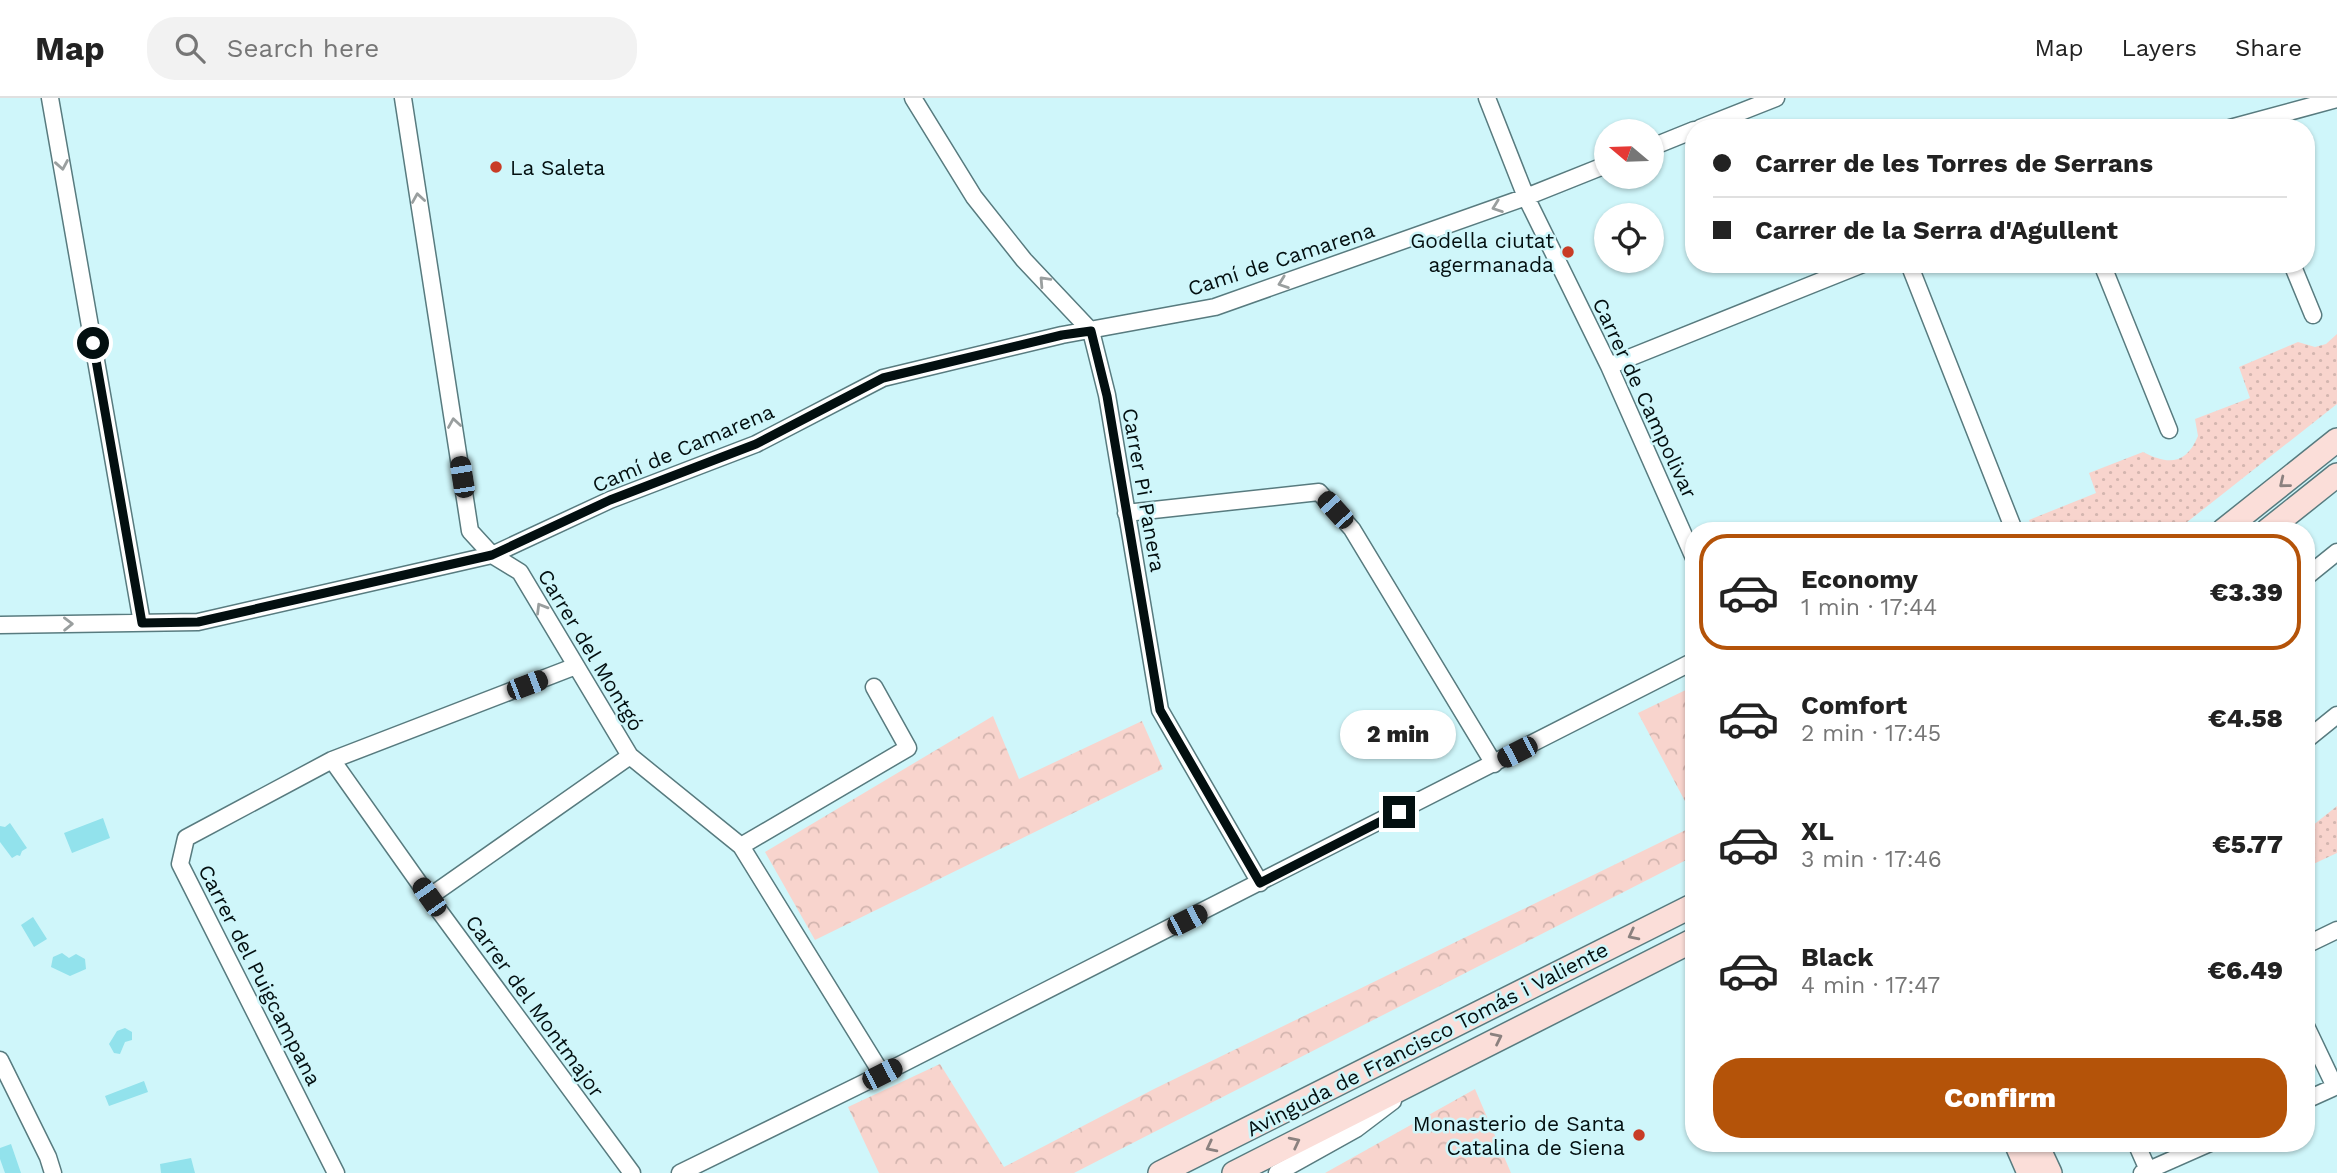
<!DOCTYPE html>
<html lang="en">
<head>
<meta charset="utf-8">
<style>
	:root { --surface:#fff; --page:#f2f2f2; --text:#222; --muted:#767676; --line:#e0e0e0; --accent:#b45309 }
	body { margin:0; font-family:"Work Sans",sans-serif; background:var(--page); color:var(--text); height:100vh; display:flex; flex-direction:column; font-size:26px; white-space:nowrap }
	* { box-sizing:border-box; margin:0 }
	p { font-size:23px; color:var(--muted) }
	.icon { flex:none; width:38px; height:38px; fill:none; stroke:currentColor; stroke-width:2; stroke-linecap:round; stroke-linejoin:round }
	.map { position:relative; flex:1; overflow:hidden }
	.panel { position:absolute; left:1685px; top:424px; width:630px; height:630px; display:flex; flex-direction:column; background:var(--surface); border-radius:28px; box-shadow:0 2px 5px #0004 }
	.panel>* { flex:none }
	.top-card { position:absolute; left:1685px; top:21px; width:630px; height:154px; border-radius:28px; box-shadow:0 2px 5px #0004; display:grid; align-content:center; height:154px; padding:0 28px; background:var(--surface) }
	.needle { width:46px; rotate:289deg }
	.tools { position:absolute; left:1594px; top:21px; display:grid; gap:14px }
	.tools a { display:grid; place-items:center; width:70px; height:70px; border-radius:50%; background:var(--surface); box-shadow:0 2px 5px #0004; font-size:35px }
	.end { position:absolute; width:32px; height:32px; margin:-16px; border:9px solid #030f10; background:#fff; box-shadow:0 0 0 4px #fff }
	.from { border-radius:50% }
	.bubble { position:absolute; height:49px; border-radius:24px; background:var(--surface); box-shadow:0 2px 5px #0004; font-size:23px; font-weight:800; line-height:49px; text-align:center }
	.car { position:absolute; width:21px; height:42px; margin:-21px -10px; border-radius:9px; box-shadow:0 0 5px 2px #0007; background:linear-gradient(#222 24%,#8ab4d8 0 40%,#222 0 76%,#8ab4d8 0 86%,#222 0) }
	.top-card b { display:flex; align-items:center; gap:24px; height:66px; font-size:26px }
	.top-card b+b { border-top:2px solid var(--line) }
	.top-card i { width:18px; height:18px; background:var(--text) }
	ul { padding:12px 0 0; list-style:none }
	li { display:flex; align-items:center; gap:21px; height:116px; margin:0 14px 10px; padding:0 14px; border:4px solid transparent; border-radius:28px }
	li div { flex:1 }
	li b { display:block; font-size:26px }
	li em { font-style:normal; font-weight:800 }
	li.current { border-color:var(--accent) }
	li>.icon { width:63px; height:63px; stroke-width:1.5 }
	.primary-button { display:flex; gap:14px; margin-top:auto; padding:14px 28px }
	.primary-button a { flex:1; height:80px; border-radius:28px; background:var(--accent); color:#fff; font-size:28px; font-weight:800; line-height:80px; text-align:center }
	header { display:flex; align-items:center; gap:42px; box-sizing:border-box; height:98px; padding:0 35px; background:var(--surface); border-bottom:2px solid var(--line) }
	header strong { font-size:33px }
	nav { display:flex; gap:38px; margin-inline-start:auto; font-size:24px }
	.search { width:490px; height:63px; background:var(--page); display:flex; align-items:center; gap:18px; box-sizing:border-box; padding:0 24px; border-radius:28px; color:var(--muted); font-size:26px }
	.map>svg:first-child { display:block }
	.grass { fill:url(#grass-dots) }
	.park { fill:url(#park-crowns) }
	.water { fill:#92e2ec }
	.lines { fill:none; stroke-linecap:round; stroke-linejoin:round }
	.street-casing { stroke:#587b7f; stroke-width:19 }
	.secondary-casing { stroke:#587b7f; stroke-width:26 }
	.street { stroke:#fff; stroke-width:16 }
	.secondary { stroke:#fbded9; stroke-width:23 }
	.oneway { stroke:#9a9f9f }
	.oneway2 { stroke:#8b817f }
	.route { stroke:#030f10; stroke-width:9 }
	.poi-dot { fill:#c83c26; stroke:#cff6fa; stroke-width:2.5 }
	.labels { text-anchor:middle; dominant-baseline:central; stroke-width:5; stroke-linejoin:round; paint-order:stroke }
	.poi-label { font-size:21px; fill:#030f10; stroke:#cff6fa; text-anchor:end }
	.street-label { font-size:21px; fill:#030f10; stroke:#cff6fa }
</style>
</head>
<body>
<header>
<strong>Map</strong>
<div class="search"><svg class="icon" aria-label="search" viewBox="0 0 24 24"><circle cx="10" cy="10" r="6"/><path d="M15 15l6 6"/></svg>Search here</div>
<nav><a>Map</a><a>Layers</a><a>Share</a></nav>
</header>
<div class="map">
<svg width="2337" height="1075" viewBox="0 0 2337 1075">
	<defs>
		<pattern id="grass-dots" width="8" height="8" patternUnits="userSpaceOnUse" patternTransform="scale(1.75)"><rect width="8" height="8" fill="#f8d4cd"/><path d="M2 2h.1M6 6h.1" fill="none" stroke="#d3b5af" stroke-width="1.8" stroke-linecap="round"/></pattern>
		<pattern id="park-crowns" width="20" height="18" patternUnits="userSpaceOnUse" patternTransform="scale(1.75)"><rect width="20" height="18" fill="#f8d4cd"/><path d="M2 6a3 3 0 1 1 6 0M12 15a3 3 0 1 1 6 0" fill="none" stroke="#d3b5af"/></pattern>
	</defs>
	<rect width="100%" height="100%" fill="#cff6fa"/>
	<path class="grass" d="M2337,236V306L2177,432H2033L2029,422L2096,395L2089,375L2143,354C2168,367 2186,367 2198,338L2195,321L2250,300L2239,269L2298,244L2315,249L2326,246Z
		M2337,708V755L2307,769V732Z"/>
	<path class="park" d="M1694,588V720L1638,615Z
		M993,618L1019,681L1142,623L1163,671L815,842L765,754Z
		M1694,728V758L1074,1075H879L848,1009L940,966L1004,1069L1154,991Z
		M1475,991L1511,1075H1325Z"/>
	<path class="water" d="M103,720L110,740L72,755L64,735Z
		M10,725L27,750L22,753L20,758L17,757L12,760L0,744V728L5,729Z
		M33,819L47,841L34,849L21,827Z
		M62,855L69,860L76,856L85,861L86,871L70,878L51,869L53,859Z
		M125,930L132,934V942L125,944L120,956L114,955L109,946L117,933Z
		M144,983L148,994L109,1008L105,998Z
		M11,1046L21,1075H5L0,1061V1050Z
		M191,1060L195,1075H161L160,1066Z"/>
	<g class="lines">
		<g class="street-casing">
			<path id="street" d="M50,0L142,525
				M403,0L470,433L492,457L520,474L630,658L741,748L882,976
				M913,0L974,99L1024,162L1091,233L1107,297L1160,612L1260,785
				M1487,0L1526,99L1609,268L1694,460
				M1700,30L1776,0
				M2230,30L2337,1
				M1652,49L1694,32
				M1909,166L2014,432
				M2102,166L2169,332
				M2292,166L2313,217
				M1609,268L1863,166
				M1126,415L1319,394L1352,431L1494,666
				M2306,479L2337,454
				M0,527L198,524L492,457L610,402L756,346L883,280L1062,237L1215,209L1526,99L1606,67
				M2306,642L2337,617
				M332,662L429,799L632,1075
				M741,748L908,650L874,589
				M429,799L630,658
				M2306,847L2337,832
				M2306,928L2335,989
				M0,962L48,1059L53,1075
				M2306,1002L2337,988
				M2136,1045L2148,1072
				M336,1075L180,766L186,740L332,662L576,568
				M680,1075L882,976L1694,563
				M1277,1075L1356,1031L1393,1003
				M2142,1075L2210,1045"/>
		</g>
		<g class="secondary-casing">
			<path id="secondary" d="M2224,432L2337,342
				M2268,432L2337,377
				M2016,1045L2029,1075
				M2036,1045L2050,1075
				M1160,1075L1694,807
				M1234,1075L1694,842"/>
		</g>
		<use href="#street" class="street"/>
		<use href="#secondary" class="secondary"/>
	</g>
	<defs><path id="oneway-chevron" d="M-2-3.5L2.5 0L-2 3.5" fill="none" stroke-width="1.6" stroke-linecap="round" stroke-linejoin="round" transform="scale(1.75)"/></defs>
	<g class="oneway">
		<use href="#oneway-chevron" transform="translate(62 67) rotate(80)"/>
		<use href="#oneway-chevron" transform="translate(418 100) rotate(-99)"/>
		<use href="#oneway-chevron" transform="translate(1497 109) rotate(160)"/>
		<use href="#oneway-chevron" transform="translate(1044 183) rotate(-133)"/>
		<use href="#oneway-chevron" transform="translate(1283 185) rotate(160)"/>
		<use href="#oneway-chevron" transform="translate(454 325) rotate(-99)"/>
		<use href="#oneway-chevron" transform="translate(541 510) rotate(-121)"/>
		<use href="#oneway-chevron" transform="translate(68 526) rotate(-1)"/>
	</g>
	<g class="oneway2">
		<use href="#oneway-chevron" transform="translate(2284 385) rotate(141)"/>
		<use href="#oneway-chevron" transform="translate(1633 837) rotate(153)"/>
		<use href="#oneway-chevron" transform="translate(1497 940) rotate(-26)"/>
		<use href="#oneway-chevron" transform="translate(1295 1044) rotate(-27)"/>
		<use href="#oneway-chevron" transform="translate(1211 1049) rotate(153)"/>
	</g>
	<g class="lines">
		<path class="route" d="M93,245L142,525L198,524L492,457L610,402L756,346L883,280L1062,237L1091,233L1107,298L1160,612L1260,785L1399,714"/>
	</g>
	<g class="poi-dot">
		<circle cx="496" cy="69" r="7"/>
		<circle cx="1568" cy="154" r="7"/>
		<circle cx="1639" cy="1037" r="7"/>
	</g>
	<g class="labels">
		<g class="poi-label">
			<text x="510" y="69" text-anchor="start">La Saleta</text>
			<text x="1554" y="142">Godella ciutat<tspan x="1554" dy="24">agermanada</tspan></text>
			<text x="1625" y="1025">Monasterio de Santa<tspan x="1625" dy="24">Catalina de Siena</tspan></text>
		</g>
		<g class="street-label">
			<text transform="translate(1281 161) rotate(-18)">Camí de Camarena</text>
			<text transform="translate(1645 300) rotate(65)">Carrer de Campolivar</text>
			<text transform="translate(683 350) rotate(-23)">Camí de Camarena</text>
			<text transform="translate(1144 392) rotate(80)">Carrer Pi Panera</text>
			<text transform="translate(591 552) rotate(59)">Carrer del Montgó</text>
			<text transform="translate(260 877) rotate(63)">Carrer del Puigcampana</text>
			<text transform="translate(535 908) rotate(54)">Carrer del Montmajor</text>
			<text transform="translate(1427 941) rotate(-27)">Avinguda de Francisco Tomás i Valiente</text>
		</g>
	</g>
</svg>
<div class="tools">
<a><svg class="needle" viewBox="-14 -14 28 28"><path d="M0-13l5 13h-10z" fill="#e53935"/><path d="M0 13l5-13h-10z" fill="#767676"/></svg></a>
<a><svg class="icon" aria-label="locate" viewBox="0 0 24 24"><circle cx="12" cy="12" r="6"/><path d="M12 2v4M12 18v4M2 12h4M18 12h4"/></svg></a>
</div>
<i class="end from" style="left:93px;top:245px"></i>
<i class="end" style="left:1399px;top:714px"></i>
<div class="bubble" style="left:1340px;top:612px;width:116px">2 min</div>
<i class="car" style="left:462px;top:379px;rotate:351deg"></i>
<i class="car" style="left:1335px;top:412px;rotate:318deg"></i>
<i class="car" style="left:527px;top:587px;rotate:69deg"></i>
<i class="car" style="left:1517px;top:654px;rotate:243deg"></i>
<i class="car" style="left:429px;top:799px;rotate:325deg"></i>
<i class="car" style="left:1187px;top:822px;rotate:63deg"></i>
<i class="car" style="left:882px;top:976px;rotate:63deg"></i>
<div class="top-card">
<b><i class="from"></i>Carrer de les Torres de Serrans</b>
<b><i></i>Carrer de la Serra d'Agullent</b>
</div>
<section class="panel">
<ul>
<li class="current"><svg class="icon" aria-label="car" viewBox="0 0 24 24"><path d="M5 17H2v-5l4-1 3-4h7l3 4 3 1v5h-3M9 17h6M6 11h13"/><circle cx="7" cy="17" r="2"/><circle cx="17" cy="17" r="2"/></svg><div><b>Economy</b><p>1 min · 17:44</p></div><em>€3.39</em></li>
<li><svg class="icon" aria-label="car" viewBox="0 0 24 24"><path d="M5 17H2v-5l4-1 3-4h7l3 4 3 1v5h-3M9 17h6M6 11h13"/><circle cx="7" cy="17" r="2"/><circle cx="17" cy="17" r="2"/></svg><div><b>Comfort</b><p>2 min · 17:45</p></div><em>€4.58</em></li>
<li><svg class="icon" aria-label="car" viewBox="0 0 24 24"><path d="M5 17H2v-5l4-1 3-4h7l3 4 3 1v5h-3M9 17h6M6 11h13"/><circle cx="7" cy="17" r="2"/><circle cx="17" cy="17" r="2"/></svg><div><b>XL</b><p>3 min · 17:46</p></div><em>€5.77</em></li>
<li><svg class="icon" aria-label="car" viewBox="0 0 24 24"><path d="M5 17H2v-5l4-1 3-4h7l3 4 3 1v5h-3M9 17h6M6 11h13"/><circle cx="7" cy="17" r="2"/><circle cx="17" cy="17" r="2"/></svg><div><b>Black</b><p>4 min · 17:47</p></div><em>€6.49</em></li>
</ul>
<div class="primary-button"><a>Confirm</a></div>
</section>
</div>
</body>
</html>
